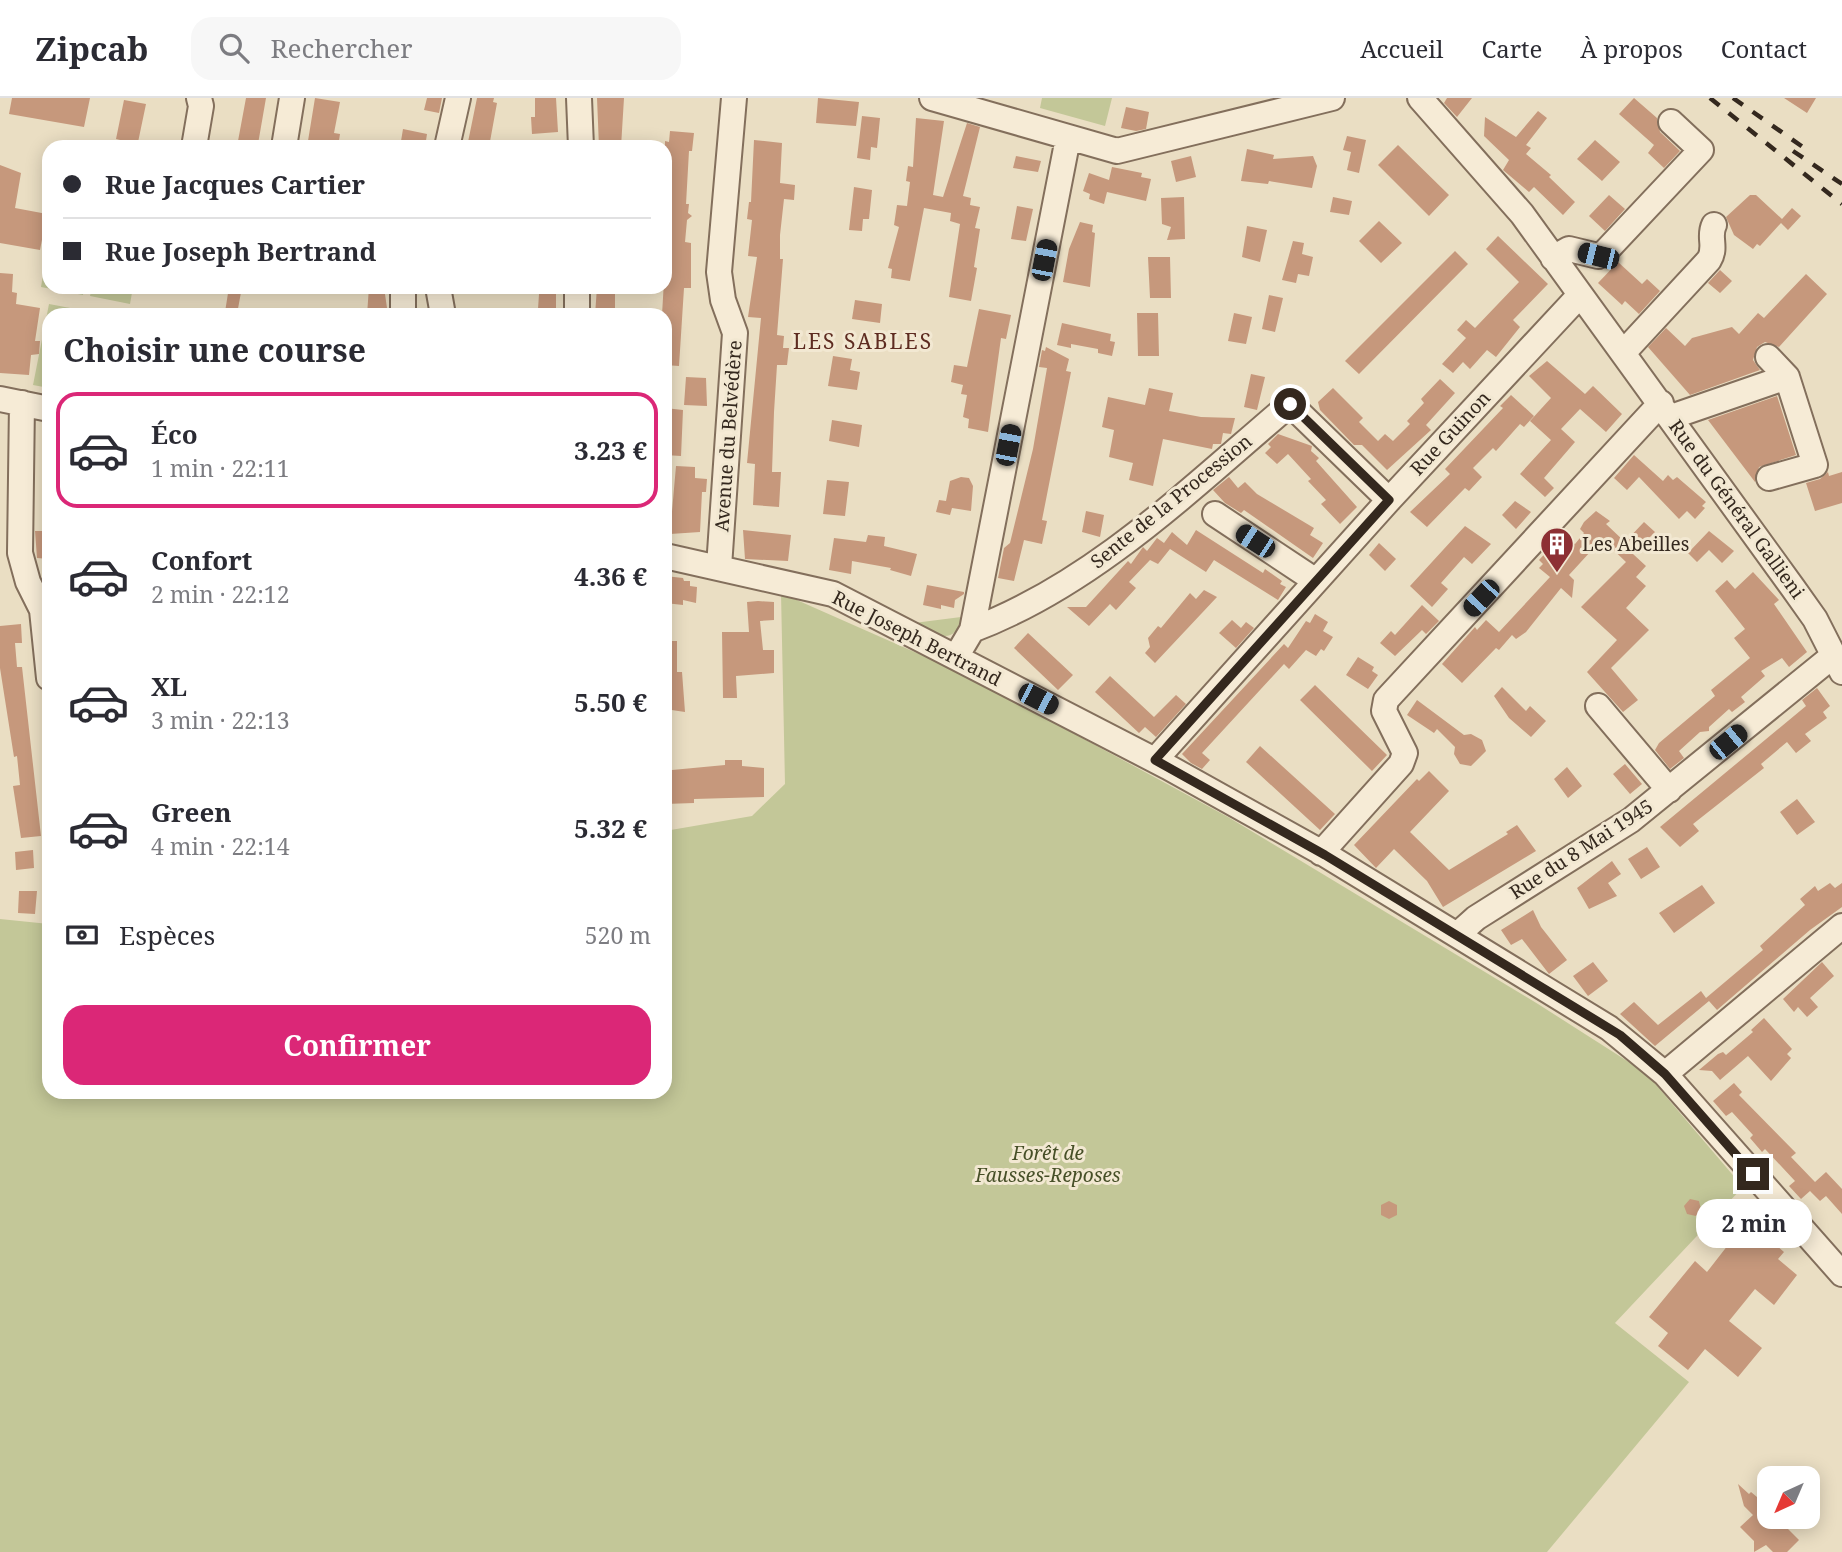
<!DOCTYPE html>
<html lang="fr">
<head>
<meta charset="utf-8">
<style>
	:root { --surface:#fff; --page:#f7f7f7; --text:#2b2b33; --muted:#7c7c81; --line:#e1e1e2; --accent:#db2777 }
	body { margin:0; font-family:"Noto Serif",serif; background:var(--page); color:var(--text); height:100vh; display:flex; flex-direction:column; font-size:26px; white-space:nowrap }
	* { box-sizing:border-box; margin:0 }
	p { font-size:23px; color:var(--muted) }
	.icon { flex:none; width:38px; height:38px; fill:none; stroke:currentColor; stroke-width:2; stroke-linecap:round; stroke-linejoin:round }
	.map { position:relative; flex:1; overflow:hidden }
	.side { position:absolute; left:42px; top:210px; width:630px; height:791px; display:flex; flex-direction:column; background:var(--surface); border-radius:21px; box-shadow:0 4px 18px #0003 }
	.side>* { flex:none }
	.guide { position:absolute; left:42px; top:42px; width:630px; height:154px; border-radius:21px; box-shadow:0 4px 18px #0003; display:grid; align-content:center; height:154px; padding:0 21px; background:var(--surface) }
	.needle { width:46px; rotate:224deg }
	.buttons { position:absolute; left:1757px; top:1368px; display:grid; gap:14px }
	.buttons a { display:grid; place-items:center; width:63px; height:63px; border-radius:14px; background:var(--surface); box-shadow:0 4px 18px #0003; font-size:35px }
	.end { position:absolute; width:32px; height:32px; margin:-16px; border:9px solid #34281e; background:#fff; box-shadow:0 0 0 4px #fff }
	.from { border-radius:50% }
	.bubble { position:absolute; height:49px; border-radius:21px; background:var(--surface); box-shadow:0 4px 18px #0003; font-size:23px; font-weight:700; line-height:49px; text-align:center }
	.car { position:absolute; width:21px; height:42px; margin:-21px -10px; border-radius:9px; box-shadow:0 0 5px 2px #0007; background:linear-gradient(#222 24%,#8ab4d8 0 40%,#222 0 76%,#8ab4d8 0 86%,#222 0) }
	.guide b { display:flex; align-items:center; gap:24px; height:66px; font-size:26px }
	.guide b+b { border-top:2px solid var(--line) }
	.guide i { width:18px; height:18px; background:var(--text) }
	ul { padding:0; list-style:none }
	li { display:flex; align-items:center; gap:21px; height:116px; margin:0 14px 10px; padding:0 7px; border:4px solid transparent; border-radius:21px }
	li div { flex:1 }
	li b { display:block; font-size:26px }
	li em { font-style:normal; font-weight:700 }
	li.on { border-color:var(--accent) }
	li>.icon { width:63px; height:63px; stroke-width:1.5 }
	h2 { padding:0 21px; font-size:32px; line-height:84px }
	.pay { display:flex; align-items:center; gap:18px; height:77px; padding:0 21px; font-size:26px }
	.pay p { margin-inline-start:auto }
	.primary-button { display:flex; gap:14px; margin-top:auto; padding:14px 21px }
	.primary-button a { flex:1; height:80px; border-radius:21px; background:var(--accent); color:#fff; font-size:28px; font-weight:700; line-height:80px; text-align:center }
	header { display:flex; align-items:center; gap:42px; box-sizing:border-box; height:98px; padding:0 35px; background:var(--surface); border-bottom:2px solid var(--line) }
	header strong { font-size:33px }
	nav { display:flex; gap:38px; margin-inline-start:auto; font-size:24px }
	.search { width:490px; height:63px; background:var(--page); display:flex; align-items:center; gap:18px; box-sizing:border-box; padding:0 24px; border-radius:21px; color:var(--muted); font-size:26px }
	.map>svg:first-child { display:block }
	.green { fill:#c3c798 }
	.building { fill:#c6987c }
	.lines { fill:none; stroke-linecap:round; stroke-linejoin:round }
	.minor-casing { stroke:#836f5c; stroke-width:28 }
	.minor { stroke:#f6ebd6; stroke-width:24 }
	.rail { stroke:#34281e; stroke-width:4.5; stroke-dasharray:12 12; stroke-linecap:butt }
	.route { stroke:#34281e; stroke-width:9 }
	.labels { text-anchor:middle; dominant-baseline:central; stroke-width:6; stroke-linejoin:round; paint-order:stroke }
	.street-label { font-size:19px; fill:#34281e; stroke:#f2e8d2 }
	.poi-label { font-size:19px; fill:#34281e; stroke:#f2e8d2; text-anchor:start }
	.park-label { font-size:19px; font-style:italic; fill:#464f27; stroke:#f2e8d2 }
	.neighbourhood-label { font-size:21px; letter-spacing:2px; fill:#5e2c21; stroke:#f2e8d2 }
</style>
</head>
<body>
<header>
<strong>Zipcab</strong>
<div class="search"><svg class="icon" aria-label="search" viewBox="0 0 24 24"><circle cx="10" cy="10" r="6"/><path d="M15 15l6 6"/></svg>Rechercher</div>
<nav><a>Accueil</a><a>Carte</a><a>À propos</a><a>Contact</a></nav>
</header>
<div class="map">
<svg width="1842" height="1454" viewBox="0 0 1842 1454">
	<rect width="100%" height="100%" fill="#eadec3"/>
	<path class="green" d="M1042,0H1112L1105,28L1040,10Z
		M49,142V189H84L83,197L41,189Z
		M92,189H133L130,206L90,198Z
		M49,206L86,213L85,217H49V290L33,287Z
		M781,495L962,575L1228,719L1538,906L1646,975L1743,1089L1615,1225L1689,1284L1547,1454H0V821L49,826V994H665V733L752,718L785,686Z
		M961,519C955,551 933,535 914,525Z"/>
	<path class="building" d="M12,0H90L84,29L9,16Z
		M246,0H266L258,46L238,43Z
		M315,0L340,4L334,35L340,36L338,49H307Z
		M427,0H442L439,15L424,12Z
		M477,0H494L493,4L497,5L489,49H467Z
		M535,0H556L558,34L532,36L531,19H535Z
		M597,0H624L621,49H599Z
		M818,0L859,4L856,28L816,25Z
		M1447,0H1472L1457,19L1444,5Z
		M1634,0L1657,20L1660,34L1680,53L1664,70L1648,55L1654,47L1619,16Z
		M1784,0H1816L1807,15Z
		M124,2L146,6L137,49H118L120,42L116,41Z
		M1126,9L1149,14L1146,31L1136,33L1121,30Z
		M1538,13L1547,20L1526,47L1531,50L1526,56L1551,77L1549,79L1575,104L1563,117L1534,89L1529,94L1503,72L1509,62L1484,38L1485,19L1516,39Z
		M862,18L880,20L877,50L871,49L870,62L857,60Z
		M916,20L944,23L933,97L943,99L967,25L980,29L963,98L971,100L970,107L980,109L975,130L980,131L974,169L977,170L971,203L949,199L960,126L950,123L951,115L924,110L910,183L891,180L892,171L888,170L899,129L894,127L897,107L907,108L910,84L906,83L908,68L913,69Z
		M403,31L427,36L425,49H400Z
		M670,33L694,35L692,53H689L686,106H689L688,115L692,118L687,122L685,144L691,145V190H684L679,268L665,267V217H662L668,114L665,113V89L670,90L672,62H665V43L669,44Z
		M1347,38L1366,42L1359,75L1347,72L1351,54L1343,52Z
		M754,42L782,45L780,85L795,87L794,102L784,101L780,137V161H783L777,237L784,238L783,250H789L787,267H777L774,314L772,374H781L779,409L753,407L755,366L747,365L761,220L748,219L757,159L748,158L752,122L747,121L749,104H751Z
		M1595,42L1620,64L1602,83L1577,61Z
		M1398,47L1449,97L1429,118L1378,67Z
		M1247,51L1274,57L1273,61L1313,58L1317,68L1312,90L1269,83L1268,86L1241,83Z
		M1016,58L1041,63L1038,74L1013,70Z
		M1191,58L1196,79L1176,84L1171,63Z
		M0,67L21,75L15,110L47,116L40,152L0,145Z
		M1112,69L1142,75L1141,79L1151,81L1146,103L1107,94L1104,106L1089,101L1090,96L1083,93L1089,75L1109,82Z
		M854,89L872,92L869,121H863L862,133L849,132Z
		M1609,97L1625,111L1605,133L1589,118Z
		M1750,97H1756L1782,121L1792,110L1801,118L1788,132L1781,125L1760,148L1757,146L1753,151L1734,137L1726,119Z
		M1184,99L1185,141L1167,142L1171,129L1162,126L1161,100Z
		M1333,99L1352,103L1349,117L1330,114Z
		M1017,108L1033,111L1026,143L1011,141Z
		M1379,123L1402,145L1381,165L1359,143Z
		M1080,124L1093,127L1092,134L1095,135L1090,189L1063,184L1069,151Z
		M1247,128L1267,132L1260,164L1242,159Z
		M1498,138L1548,186L1513,222L1520,229L1496,259L1487,252L1470,271L1463,264L1453,275L1442,266L1466,240L1457,232L1466,222L1475,230L1519,184L1486,151Z
		M1293,143L1304,145L1302,156L1313,159L1309,178L1298,176L1296,185L1282,182Z
		M1455,153L1468,166L1359,276L1345,263Z
		M1148,159H1170L1171,200H1150Z
		M1618,164L1642,186L1647,181L1660,193L1639,216L1625,203L1622,207L1598,185Z
		M1720,172L1732,183L1720,195L1708,185Z
		M0,175L13,176L12,194L17,195L16,206L40,210L35,243H40L39,256L31,257L29,277L0,275Z
		M1806,176L1827,196L1779,249L1765,244L1757,249L1753,262L1760,272L1690,297L1648,249L1666,230L1685,248L1692,240L1732,229L1739,236L1758,215L1764,220Z
		M229,189H242L237,216L225,214Z
		M369,189H384L388,217H367Z
		M597,189H615V217H595Z
		M539,196H556V211H538Z
		M1269,197L1283,200L1275,234L1262,231Z
		M855,202L882,206L880,225L852,221Z
		M979,211L1011,217L1006,241L1001,240L988,334L968,330L969,321L963,319L967,297L961,296L963,287L951,284L954,267L967,269Z
		M1137,215H1158L1159,258H1138Z
		M1234,215L1252,219L1246,246L1228,243Z
		M1062,225L1111,236L1110,243L1115,244L1112,258L1098,255V251L1071,246V250L1057,247Z
		M1046,249L1069,261L1066,273L1071,274L1042,422L1047,423L1042,446L1024,442L1014,483L998,480L1004,450L1010,445L1033,351L1047,270L1039,269L1042,252L1045,253Z
		M833,258L852,261L850,272L860,274L857,292L828,288Z
		M1547,263L1585,296L1593,288L1622,316L1606,334L1580,311L1561,331L1575,344L1544,380L1554,390L1545,399L1520,376L1551,342L1530,323L1551,300L1529,278Z
		M1251,276L1265,279L1257,312L1244,309Z
		M686,279L706,280L707,308L684,307Z
		M1440,281L1455,295L1426,327L1431,332L1387,372L1362,347H1354L1320,312L1318,304L1333,290L1363,320L1359,324L1378,343L1385,336L1393,343L1410,326L1407,323L1424,305L1421,301Z
		M1149,290L1173,295L1169,313L1201,319L1235,320L1231,336L1223,335L1221,346H1213L1212,351L1163,341L1153,388L1129,382L1133,365L1109,359L1114,332L1102,329L1108,299L1145,307Z
		M1511,297L1534,318L1524,329L1520,326L1496,353L1493,350L1473,370L1482,379L1469,393L1465,390L1427,429L1410,414L1450,376L1445,371L1503,310L1500,308Z
		M1777,298L1796,357L1759,369L1755,384L1708,322Z
		M665,310L683,312L681,358L665,357Z
		M832,322L862,327L859,349L829,343Z
		M1278,336L1312,348L1311,353L1319,360L1316,363L1357,409L1340,426L1321,406L1326,402L1308,383L1311,381L1288,356L1277,366L1265,355L1271,349L1268,346Z
		M1634,357L1663,383L1668,377L1673,382L1677,379L1706,404L1702,408L1705,410L1695,421L1687,413L1679,421L1639,379L1627,392L1614,380Z
		M676,368L695,369V380L707,381L706,394H702L700,434L670,436Z
		M1828,374L1829,378L1842,374V405L1815,413L1806,385L1820,381Z
		M961,379L969,380L973,388L971,413L952,410L950,417L936,414L939,402L946,403L950,383Z
		M1229,379L1238,390L1245,384L1257,396L1314,430L1310,437L1323,445L1313,460L1244,412L1241,415L1225,405L1213,392Z
		M827,382L849,384L845,418L823,416Z
		M1515,403L1531,414L1516,431L1502,417Z
		M1086,413L1104,417L1100,439L1082,434Z
		M1596,413L1610,423L1606,426L1625,444L1644,424L1655,434L1633,456L1646,468L1636,479L1646,488L1626,510L1649,532L1611,570L1638,602L1623,614L1587,574L1617,542L1581,509L1626,464L1602,441L1569,477L1574,482L1572,500L1561,490L1526,534L1516,541L1512,537L1499,552L1496,550L1462,585L1442,566L1475,529L1477,532L1486,522L1499,534L1550,479L1539,470L1543,466L1539,462L1553,447L1560,453L1570,443L1575,446L1584,435L1580,431L1584,424Z
		M1465,428L1491,446L1472,466L1464,459L1441,485L1448,491L1432,509L1410,488Z
		M743,432L791,437L788,463L745,461Z
		M1196,432L1263,475L1265,471L1282,483L1280,486L1286,489L1278,502L1214,462L1206,474L1170,451L1158,466L1150,462L1129,484L1136,490L1116,512L1110,506L1089,528L1067,509H1086L1128,463L1131,466L1143,449L1147,453L1157,440L1164,445L1172,434L1187,447Z
		M35,433H49V461L37,460Z
		M1709,433L1734,453L1722,465L1709,452L1697,464L1688,455Z
		M868,437L885,439L884,448L917,456L911,478L890,472L891,470L852,463L851,476L829,472L834,440L866,444Z
		M1379,445L1396,461L1385,473L1369,457Z
		M1753,474L1779,502L1774,506L1807,554L1789,569L1782,560L1761,573L1765,578L1741,599L1745,604L1732,614L1729,611L1709,629V633L1700,634L1679,653L1684,660L1670,671L1655,652L1659,645L1715,598L1711,592L1750,560L1734,540L1745,531L1715,493L1727,482L1735,491Z
		M665,478L683,480L684,483H690V488L697,489L696,505L683,502V507L665,505Z
		M927,487L964,494V496L955,502L954,510L941,507V511L923,507Z
		M1204,492L1217,499L1155,565L1145,555L1150,549L1148,540L1158,528L1161,530L1190,495L1196,501Z
		M758,503L774,504V522L760,523L763,552H774V575L736,578L737,600H723L722,534H749L747,504Z
		M1422,507L1439,523L1426,536L1422,532L1395,558L1380,545L1391,533L1395,537Z
		M1315,516L1328,524L1323,533L1333,539L1324,553L1321,551L1316,558L1306,552L1289,571L1284,566L1202,655L1210,662L1202,671L1191,665L1182,656L1284,546L1288,550L1306,523L1310,525Z
		M1232,522L1241,530L1246,524L1254,530L1236,550L1219,535Z
		M21,526L22,545H15L17,569H22L41,738L21,740L13,688L20,687L17,658L14,659L0,570V528Z
		M1028,535L1073,577L1058,592L1014,550Z
		M665,543H677V574H682L685,614L665,611Z
		M1358,559L1374,569L1372,573L1378,577L1368,591L1346,577Z
		M1110,578L1154,619L1176,597L1186,606L1156,639L1145,629L1139,635L1095,594Z
		M1315,587L1387,657L1372,673L1300,602Z
		M1502,589L1526,613L1530,608L1546,623L1531,639L1509,620L1494,598Z
		M1817,590L1830,608L1823,614L1827,620L1805,636L1811,643L1796,655L1787,644L1761,666L1764,670L1693,726L1699,733L1680,749L1660,729L1806,608L1802,602Z
		M1417,602L1464,637L1471,636L1482,642L1486,653L1471,668L1460,666L1454,656L1455,649L1437,631L1434,635L1407,617Z
		M1260,648L1335,716L1320,732L1246,664Z
		M725,662H742V668L764,670V699L694,701V705L665,706V677H672V672L725,667Z
		M1625,666L1642,686L1630,696L1613,676Z
		M1567,669L1582,688L1568,700L1554,681Z
		M1429,673L1449,693L1410,734L1449,772L1508,736L1506,734L1517,727L1536,753L1443,809L1427,783L1394,751L1376,770L1354,747L1417,681L1419,683Z
		M1797,701L1815,724L1797,737L1780,714Z
		M1647,749L1660,769L1641,781L1628,761Z
		M33,752L34,770L16,772L15,754Z
		M1612,763L1621,776L1608,785L1617,798L1589,811L1577,790Z
		M1830,785L1835,790L1842,785V809L1810,832L1717,912L1709,903L1655,948L1620,916L1634,904L1658,927L1701,893L1706,900L1763,852L1760,848L1805,807L1800,801L1815,788L1818,793Z
		M1702,787L1715,805L1674,835L1659,815Z
		M19,793H37L35,816L18,815Z
		M1533,812L1541,829L1567,862L1549,876L1522,841L1511,847L1501,832Z
		M1593,864L1608,883L1588,898L1573,878Z
		M1822,864L1834,878L1810,900L1818,909L1807,919L1798,909L1794,914L1783,901Z
		M1764,920L1792,951L1787,956L1791,960L1771,983L1748,958L1720,982L1712,973L1699,972L1718,956L1723,954L1726,957L1753,934L1751,932Z
		M1734,985L1742,994L1739,997L1796,1055L1791,1059L1815,1084L1826,1074L1842,1091V1116L1826,1098L1820,1103L1810,1093L1801,1101L1789,1088L1795,1083L1765,1051L1762,1054L1750,1040L1753,1037L1732,1014L1726,1018L1713,1003Z
		M1690,1101L1699,1103L1701,1112L1696,1118L1687,1116L1684,1108Z
		M1389,1103L1397,1107V1117L1389,1121L1381,1117V1107Z
		M1756,1130L1784,1154L1778,1161L1797,1177L1774,1207L1755,1191L1729,1223L1762,1250L1738,1279L1705,1251L1688,1272L1658,1248L1668,1235L1649,1219L1695,1163L1707,1174L1735,1138L1744,1146Z
		M1738,1386L1749,1396L1751,1394L1757,1399L1769,1402V1419H1776L1799,1442L1787,1454H1773L1766,1447L1754,1454V1443L1740,1429L1753,1417L1744,1408Z"/>
	<g class="lines">
		<g class="minor-casing">
			<path id="minor" d="M579,0L581,49
				M932,0L1117,53L1332,0
				M1420,0L1522,116L1793,490L1815,521L1842,574
				M194,49L201,8L199,0
				M284,49L292,0
				M447,49L458,0
				M1553,160L1569,151L1598,158L1605,154L1701,52L1671,24
				M438,189L443,217
				M403,217V189
				M577,217V189
				M1623,255L1709,162C1717,149 1708,139 1714,127
				M1768,259L1787,279
				M0,301L49,311
				M22,305L20,455L28,484L42,512L49,580
				M1671,319L1787,279L1815,367L1769,380
				M1215,416L1316,483
				M665,458L833,496L1168,669L1326,757L1609,930L1665,976L1842,1176
				M719,469L735,235L723,202L719,174L734,0
				M972,532C1094,486 1192,389 1290,306L1389,402
				M956,559L972,532L1068,40
				M1598,608L1669,692
				M1155,662L1389,402L1579,198
				M1321,755L1401,666L1405,655L1384,613L1386,602L1661,305
				M1457,837L1476,820L1631,722L1834,557
				M1665,976L1842,828"/>
		</g>
		<use href="#minor" class="minor"/>
		<path class="rail" d="M1710,0L1842,106
			M1733,0L1810,54
			M1793,53L1842,86"/>
	</g>
	<g class="lines">
		<path class="route" d="M1290,306L1389,402L1155,662L1325,757L1620,937L1665,976L1753,1076"/>
	</g>
	<defs>
		<g id="building-pin" transform="scale(1.75)"><path d="M0 17L-7.5 6A9.5 9.5 0 1 1 7.5 6Z" fill="#8d3034" stroke="#f2e8d2"/><path d="M-4-6H4V6H1V3H-1V6H-4ZM-2.5-4.3h1.7v1.8h-1.7ZM.8-4.3h1.7v1.8H.8ZM-2.5-1h1.7V.8h-1.7ZM.8-1h1.7V.8H.8Z" fill="#fff"/></g>
	</defs>
	<g fill-rule="evenodd">
		<use href="#building-pin" x="1557" y="446"/>
	</g>
	<g class="labels">
		<g class="street-label">
			<text transform="translate(1450 335) rotate(-47)">Rue Guinon</text>
			<text transform="translate(728 338) rotate(-86)">Avenue du Belvédère</text>
			<text transform="translate(1171 403) rotate(-39)">Sente de la Procession</text>
			<text transform="translate(1737 411) rotate(54)">Rue du Général Gallieni</text>
			<text transform="translate(917 540) rotate(27)">Rue Joseph Bertrand</text>
			<text transform="translate(1581 751) rotate(-33)">Rue du 8 Mai 1945</text>
		</g>
		<g class="poi-label">
			<text x="1582" y="446">Les Abeilles</text>
		</g>
		<g class="park-label">
			<text x="1048" y="1055">Forêt de<tspan x="1048" dy="22">Fausses-Reposes</tspan></text>
		</g>
		<g class="neighbourhood-label">
			<text x="863" y="243">LES SABLES</text>
		</g>
	</g>
</svg>
<div class="buttons">
<a><svg class="needle" viewBox="-14 -14 28 28"><path d="M0-13l5 13h-10z" fill="#e53935"/><path d="M0 13l5-13h-10z" fill="#7c7c81"/></svg></a>
</div>
<i class="end from" style="left:1290px;top:306px"></i>
<i class="end" style="left:1753px;top:1076px"></i>
<div class="bubble" style="left:1696px;top:1101px;width:116px">2 min</div>
<i class="car" style="left:1598px;top:158px;rotate:284deg"></i>
<i class="car" style="left:1044px;top:162px;rotate:11deg"></i>
<i class="car" style="left:1008px;top:347px;rotate:11deg"></i>
<i class="car" style="left:1255px;top:443px;rotate:303deg"></i>
<i class="car" style="left:1481px;top:500px;rotate:223deg"></i>
<i class="car" style="left:1038px;top:601px;rotate:117deg"></i>
<i class="car" style="left:1728px;top:644px;rotate:51deg"></i>
<div class="guide">
<b><i class="from"></i>Rue Jacques Cartier</b>
<b><i></i>Rue Joseph Bertrand</b>
</div>
<section class="side">
<h2>Choisir une course</h2>
<ul>
<li class="on"><svg class="icon" aria-label="car" viewBox="0 0 24 24"><path d="M5 17H2v-5l4-1 3-4h7l3 4 3 1v5h-3M9 17h6M6 11h13"/><circle cx="7" cy="17" r="2"/><circle cx="17" cy="17" r="2"/></svg><div><b>Éco</b><p>1 min · 22:11</p></div><em>3.23 €</em></li>
<li><svg class="icon" aria-label="car" viewBox="0 0 24 24"><path d="M5 17H2v-5l4-1 3-4h7l3 4 3 1v5h-3M9 17h6M6 11h13"/><circle cx="7" cy="17" r="2"/><circle cx="17" cy="17" r="2"/></svg><div><b>Confort</b><p>2 min · 22:12</p></div><em>4.36 €</em></li>
<li><svg class="icon" aria-label="car" viewBox="0 0 24 24"><path d="M5 17H2v-5l4-1 3-4h7l3 4 3 1v5h-3M9 17h6M6 11h13"/><circle cx="7" cy="17" r="2"/><circle cx="17" cy="17" r="2"/></svg><div><b>XL</b><p>3 min · 22:13</p></div><em>5.50 €</em></li>
<li><svg class="icon" aria-label="car" viewBox="0 0 24 24"><path d="M5 17H2v-5l4-1 3-4h7l3 4 3 1v5h-3M9 17h6M6 11h13"/><circle cx="7" cy="17" r="2"/><circle cx="17" cy="17" r="2"/></svg><div><b>Green</b><p>4 min · 22:14</p></div><em>5.32 €</em></li>
</ul>
<div class="pay"><svg class="icon" aria-label="cash" viewBox="0 0 24 24"><path d="M3 7h18v10H3z"/><circle cx="12" cy="12" r="2"/></svg>Espèces<p>520 m</p></div>
<div class="primary-button"><a>Confirmer</a></div>
</section>
</div>
</body>
</html>
